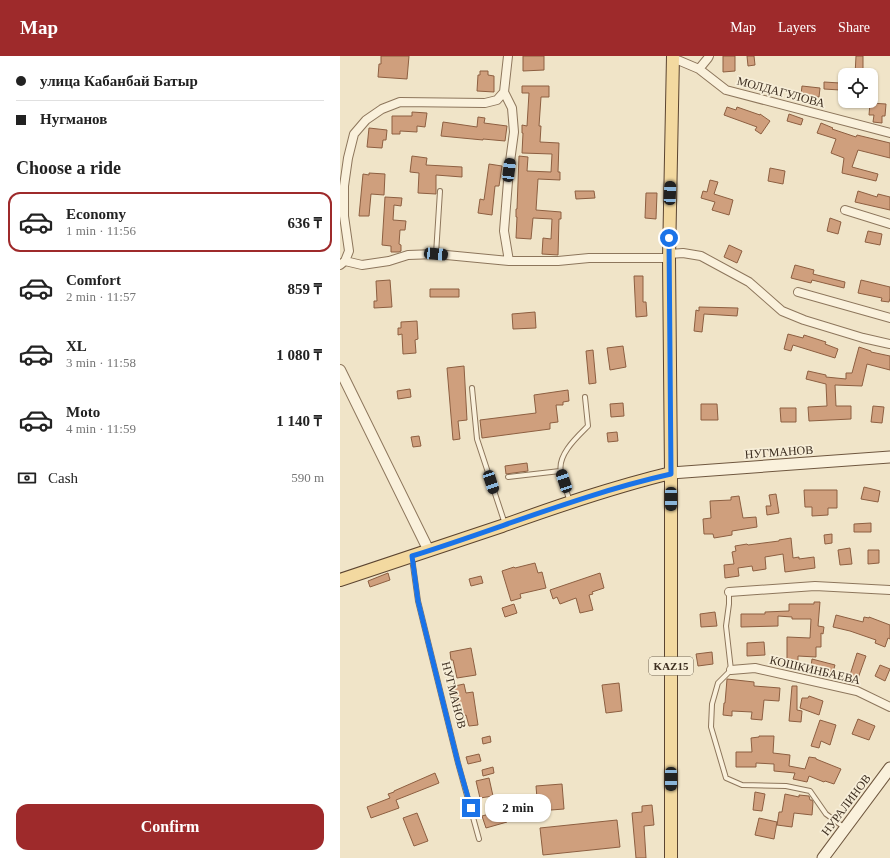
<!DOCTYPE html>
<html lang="en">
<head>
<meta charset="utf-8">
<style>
	:root { --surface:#fff; --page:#f2f2f2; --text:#222; --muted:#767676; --line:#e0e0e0; --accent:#9e2a2b }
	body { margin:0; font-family:Georgia,serif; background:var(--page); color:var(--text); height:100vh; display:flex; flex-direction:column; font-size:15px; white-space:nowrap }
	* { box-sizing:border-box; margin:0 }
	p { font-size:13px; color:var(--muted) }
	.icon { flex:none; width:22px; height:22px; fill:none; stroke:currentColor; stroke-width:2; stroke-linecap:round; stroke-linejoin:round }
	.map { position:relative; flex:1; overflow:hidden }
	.side { display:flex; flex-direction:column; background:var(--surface); width:340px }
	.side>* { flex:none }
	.banner { display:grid; align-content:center; height:88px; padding:0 16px; background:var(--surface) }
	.controls { position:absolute; left:498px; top:12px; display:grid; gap:8px }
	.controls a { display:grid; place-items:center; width:40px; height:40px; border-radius:8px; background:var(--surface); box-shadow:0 1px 3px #0004; font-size:20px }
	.end { position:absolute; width:18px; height:18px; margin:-9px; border:5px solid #1a73e8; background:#fff; box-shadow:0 0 0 2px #fff }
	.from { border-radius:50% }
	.bubble { position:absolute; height:28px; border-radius:12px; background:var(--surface); box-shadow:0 1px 3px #0004; font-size:13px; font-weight:600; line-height:28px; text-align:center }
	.car { position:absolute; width:12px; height:24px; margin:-12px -6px; border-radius:5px; box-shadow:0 0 3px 1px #0007; background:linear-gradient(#222 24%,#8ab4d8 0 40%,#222 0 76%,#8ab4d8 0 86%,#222 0) }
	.banner b { display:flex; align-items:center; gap:14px; height:38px; font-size:15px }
	.banner b+b { border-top:1px solid var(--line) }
	.banner i { width:10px; height:10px; background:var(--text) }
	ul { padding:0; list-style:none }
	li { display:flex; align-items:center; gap:12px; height:60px; margin:0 8px 6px; padding:0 8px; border:2px solid transparent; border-radius:12px }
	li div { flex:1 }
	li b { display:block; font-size:15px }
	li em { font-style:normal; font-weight:600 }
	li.current { border-color:var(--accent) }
	li>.icon { width:36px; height:36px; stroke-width:1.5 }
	h2 { padding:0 16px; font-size:18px; line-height:48px }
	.pay { display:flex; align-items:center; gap:10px; height:44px; padding:0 16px; font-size:15px }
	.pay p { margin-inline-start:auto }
	.primary-button { display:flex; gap:8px; margin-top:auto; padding:8px 16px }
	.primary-button a { flex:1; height:46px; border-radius:12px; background:var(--accent); color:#fff; font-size:16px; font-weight:600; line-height:46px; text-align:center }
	header { display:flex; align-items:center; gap:24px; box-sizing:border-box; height:56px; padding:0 20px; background:var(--accent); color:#fff }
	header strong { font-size:19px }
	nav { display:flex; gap:22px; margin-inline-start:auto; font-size:14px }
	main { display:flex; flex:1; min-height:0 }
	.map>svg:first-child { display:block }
	.building { fill:#cf9f7d; stroke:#8d5f41 }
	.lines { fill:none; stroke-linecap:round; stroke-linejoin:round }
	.service-casing { stroke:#8d765c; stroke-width:6 }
	.minor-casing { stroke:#8d765c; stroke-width:10 }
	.tertiary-casing { stroke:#8d765c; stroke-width:12 }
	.secondary-casing { stroke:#6f573f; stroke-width:13 }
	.primary-casing { stroke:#5b4430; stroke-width:14 }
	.service { stroke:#faf1dc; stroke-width:4 }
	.minor { stroke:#faf1dc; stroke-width:8 }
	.tertiary { stroke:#faf1dc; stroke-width:10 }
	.secondary { stroke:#faf1dc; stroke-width:11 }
	.primary { stroke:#f3d9a0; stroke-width:12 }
	.route { stroke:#1a73e8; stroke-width:5 }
	.labels { text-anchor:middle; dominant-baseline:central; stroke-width:3.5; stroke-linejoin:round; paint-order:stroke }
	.shield { fill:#f7eed8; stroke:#756857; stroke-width:1 }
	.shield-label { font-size:11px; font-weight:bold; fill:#3d2e20 }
	.street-label { font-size:12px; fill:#3d2e20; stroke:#f7eed8 }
</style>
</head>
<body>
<header>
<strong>Map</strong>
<nav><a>Map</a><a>Layers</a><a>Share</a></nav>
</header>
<main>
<section class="side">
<div class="banner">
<b><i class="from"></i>улица Кабанбай Батыр</b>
<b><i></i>Нугманов</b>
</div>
<h2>Choose a ride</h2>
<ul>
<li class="current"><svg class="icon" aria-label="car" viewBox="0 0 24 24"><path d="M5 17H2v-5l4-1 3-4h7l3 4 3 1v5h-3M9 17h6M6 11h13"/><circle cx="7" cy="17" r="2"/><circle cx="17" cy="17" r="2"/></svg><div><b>Economy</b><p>1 min · 11:56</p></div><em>636 ₸</em></li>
<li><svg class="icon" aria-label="car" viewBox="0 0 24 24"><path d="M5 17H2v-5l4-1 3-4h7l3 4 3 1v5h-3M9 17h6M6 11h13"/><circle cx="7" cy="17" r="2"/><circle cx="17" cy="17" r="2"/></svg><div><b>Comfort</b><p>2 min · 11:57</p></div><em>859 ₸</em></li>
<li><svg class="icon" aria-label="car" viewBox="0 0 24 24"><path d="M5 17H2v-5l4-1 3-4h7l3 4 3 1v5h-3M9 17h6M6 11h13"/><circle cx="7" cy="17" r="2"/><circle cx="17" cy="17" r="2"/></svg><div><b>XL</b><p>3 min · 11:58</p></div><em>1 080 ₸</em></li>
<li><svg class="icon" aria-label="car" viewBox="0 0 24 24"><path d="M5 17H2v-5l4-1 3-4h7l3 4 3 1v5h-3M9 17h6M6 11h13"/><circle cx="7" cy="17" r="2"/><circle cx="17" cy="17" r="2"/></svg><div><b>Moto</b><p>4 min · 11:59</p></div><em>1 140 ₸</em></li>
</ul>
<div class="pay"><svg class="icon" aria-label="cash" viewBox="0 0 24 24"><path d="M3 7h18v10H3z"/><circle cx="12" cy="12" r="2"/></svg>Cash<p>590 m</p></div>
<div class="primary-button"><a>Confirm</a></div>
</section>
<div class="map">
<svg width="550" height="802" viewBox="0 0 550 802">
	<rect width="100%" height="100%" fill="#f0e4c8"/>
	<path class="building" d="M41,0H69L67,23L38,21L39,8H41Z
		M183,0H204V14L183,15Z
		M383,0H395V15L383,16Z
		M407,0H414L415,9L408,10Z
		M516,0H523V19H515Z
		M140,15H148V19L154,20V36L137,35L138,19H140Z
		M484,26L500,27V34L484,33Z
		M182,30H209V41H201L199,70H201L200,86L219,87L218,116H220V124L198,123L196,154L221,156V163H219L218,199L202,198L203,182L211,183L212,163L193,162L191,183L176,182L177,161H176V153H177L179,100L188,101L187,115L211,116L212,98L182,97L183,77H182V69L187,70L189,37H182Z
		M462,30L480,32L479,41L461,39Z
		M530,47L546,48L545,60H542V67L533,66L534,59H529Z
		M387,51L396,54L397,51L420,59V58L430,65L421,78L415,74L417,71L384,59Z
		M72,56L87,57L85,71L77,70V76L60,75V78H52V60H72Z
		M449,58L463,63L461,69L447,65Z
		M138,61L145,62L144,67L167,70L165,85L143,83V84L101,80L103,66L137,71Z
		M481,67L493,72L492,73L516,81L517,79L550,87V102L518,94L512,111L538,118L536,125L502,117L504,102L491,97L496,83L477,77Z
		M29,72L47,74L46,84H43L42,92L27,91Z
		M72,100L87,102L86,109L122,111V121L96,119V138L78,137L79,117L70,116Z
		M149,108L162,110L159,130H155L152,159L138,157L140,143L144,144Z
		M430,112L445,115L443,128L428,125Z
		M29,117L45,118L44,139L31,138L29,160H19L23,118L29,119Z
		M370,124L378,126L374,138L393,144L389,159L372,154L375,146L361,142L363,135L367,136Z
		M235,135H254L255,142L236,143Z
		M518,135L537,141L538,138L550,141V154L515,146Z
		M306,137H317L316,163L305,162Z
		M45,141L62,142L61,150L54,149L53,164L66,165L65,174H60L59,188L61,189V195L59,196H51V190L42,189Z
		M490,162L501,166L498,178L487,175Z
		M528,175L542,178L540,189L525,186Z
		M389,189L402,195L397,207L384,201Z
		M455,209L474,214L473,218L505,226L504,232L472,224L471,227L451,222Z
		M294,220H303V246H306L307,260L296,261Z
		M50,224L52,251L34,252V245H37L36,225Z
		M521,224L550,231V242L549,246L541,245L542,242L518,237Z
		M90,233H119V241H90Z
		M359,251L398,252L397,260L364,258L362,276L354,275L356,254L359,255Z
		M195,256L196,272L173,273L172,258Z
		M77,265L78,283L75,284L76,297L63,298L62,278L58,279V272H61V266Z
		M448,278L463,282L464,279L486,286L485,288L498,293L495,302L453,289L451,295L444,293Z
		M283,290L286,311L270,314L267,292Z
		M519,291L531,295V296L550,300V314L527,308L522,330L495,329L496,350H511V363L469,365L468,351L487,350L486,328L466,323L468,315L486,319V321L506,323V317H512Z
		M253,294L256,327L249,328L246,295Z
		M124,310L127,364L118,365L120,383L113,384L107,312Z
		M70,333L71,341L58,343L57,335Z
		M228,334L229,345L223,346V349H216L218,366L210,367V373L142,382L140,364L196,357L194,339Z
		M283,347L284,360L271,361L270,348Z
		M361,348H377L378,364H361Z
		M533,350L544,351L542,367L531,366Z
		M440,352H456V366H441Z
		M277,376L278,385L268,386L267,377Z
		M79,380L81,390L73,391L71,381Z
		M187,407L188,415L166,418L165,410Z
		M524,431L540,435L538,446L521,443Z
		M464,434H497V452H488V459L472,460V451H465Z
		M436,438L439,457L427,459L426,450H431L429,439Z
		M399,440L403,462L416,461L417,471L392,475V479L374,482L373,478H364L363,463L371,462L370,445L391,444V441Z
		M531,467V476H514V468Z
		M492,478V487L485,488L484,479Z
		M451,482L453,502L459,501V503L474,501L475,512L445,516L443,498L425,501L426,513L413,515L412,510L398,512L399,520L385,522L384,509L394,508L392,496L396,495L395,490L407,488L408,489L439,485V484Z
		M510,492L512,508L500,509L498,494Z
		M528,494H539V507L528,508Z
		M195,507L198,517L202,516L206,532L180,538L181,542L171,545L162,515L174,511L175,512Z
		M48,517L50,524L30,531L28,525Z
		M260,517L264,532L252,536L253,538L249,539L253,554L240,557L236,542L220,548L217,541L213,543L210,534Z
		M141,520L143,527L131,530L129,523Z
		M474,546H480L478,570L484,571L483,578L481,577V591H476V601L458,600V610H447V581L470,582L471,563H452V561L438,560V570L401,571V558H425V556L449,555V548H474Z
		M174,548L177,557L165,561L162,552Z
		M375,556L377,570L361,571L360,558Z
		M496,559L523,566L524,561L529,562V561L550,569V583L548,582L545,591L535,587L536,584L510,575L493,571Z
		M424,586L425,599L407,600V587Z
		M131,592L136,619L117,622L113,604H111L110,596Z
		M372,596L373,608L358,610L356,598Z
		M517,597L526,600L517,625L509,622Z
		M472,603L495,609L493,616L471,611Z
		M540,609L550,613L545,625L535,620Z
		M387,623L414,626V630L440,632L439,645L424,644L422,664L411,663L412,656L392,655V660L383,659L384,647H385Z
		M279,627L282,655L266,657L262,629Z
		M124,628L126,637L133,636L138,669L129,670L126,659L123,660V656L118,657L116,647L113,648L110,631Z
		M452,630H457V654L462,655L461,666L449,665Z
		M469,640L483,645L479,659L460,652L462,642H468Z
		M518,663L535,670L529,684L512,678Z
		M480,664L496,669L490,689L481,685L479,692L471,690Z
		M150,680L151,686L143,688L142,682Z
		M419,680H434L433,697L450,699L449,710L465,713L469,701L476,702V703L501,713L494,728L485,725L484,726L469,720L467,726L453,723L455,717L434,715V708L416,707V711H396V696H412L411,682L419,681Z
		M139,698L141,705L128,708L126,701Z
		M153,711L154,717L143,720L142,714Z
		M95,717L99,727L56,744L59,752L31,762L27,751L50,742L48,738L54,736V735Z
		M149,722L153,740L140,742L136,725Z
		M222,728L224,753L198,755L196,730Z
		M415,736L425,738L422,755L413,754Z
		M445,738L459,741V739L469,740L470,744H472L473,746L472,759L454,757L452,771L437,769L439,756H442Z
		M312,749L314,769L304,770L306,802H296L292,757L302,756V750Z
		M164,754L167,766L146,772L142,760Z
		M77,757L88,785L74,790L63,762Z
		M419,762L437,766L434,783L415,779Z
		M277,764L280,791L203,799L200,772Z"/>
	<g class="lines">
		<g class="service-casing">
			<path id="service" d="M96,198L100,135
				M132,332L137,383L165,468
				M168,421L220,415
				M230,446C227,436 223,426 221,416C217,399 237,381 248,370L245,341
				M72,502L78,545L118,707L139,783
				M389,536V548L386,570L391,614L378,627L372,648L371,671L386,722L402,729L446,730L470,735L486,758L505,772"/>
		</g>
		<g class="minor-casing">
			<path id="minor" d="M333,2L359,13L386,34L550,77
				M359,13L368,2L369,0
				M164,36L172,52L174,76L169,113L164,175L169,205
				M505,154L550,168
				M329,198L343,197L361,200L409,226L442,255L464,264L523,282L550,288
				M5,205L22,209L49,205L68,199L96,198L169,205H218L249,202H329
				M0,209L5,205L9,195L4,160V130L8,102L14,78L26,64L42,53L60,46L145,47L157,44L164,36L168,0
				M458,236L550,262
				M389,536L475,530L550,534
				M391,614L415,612L517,635L550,651"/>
		</g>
		<g class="tertiary-casing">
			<path id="tertiary" d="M0,314L89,495"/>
		</g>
		<g class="secondary-casing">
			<path id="secondary" d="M331,417L550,401
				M483,802L550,712"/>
		</g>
		<g class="primary-casing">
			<path id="primary" d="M0,524C54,506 108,488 162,470C218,450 273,431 331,417
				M331,802V417L329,202L333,0"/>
		</g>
		<use href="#service" class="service"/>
		<use href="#minor" class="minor"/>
		<use href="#tertiary" class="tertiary"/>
		<use href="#secondary" class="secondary"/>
		<use href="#primary" class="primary"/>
	</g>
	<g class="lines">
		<path class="route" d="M131,752L118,707L78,545L72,500C159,473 242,438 331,418L329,182"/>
	</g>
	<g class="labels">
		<rect class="shield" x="309" y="601" width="44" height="18" rx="3"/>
		<g class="shield-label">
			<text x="331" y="610">KAZ15</text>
		</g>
		<g class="street-label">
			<text transform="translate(441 36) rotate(15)">МОЛДАГУЛОВА</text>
			<text transform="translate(439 396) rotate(-4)">НУГМАНОВ</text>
			<text transform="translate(475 614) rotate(13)">КОШКИНБАЕВА</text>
			<text transform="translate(114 639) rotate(76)">НУГМАНОВ</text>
			<text transform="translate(506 749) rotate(-53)">НУРАЛИНОВ</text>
		</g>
	</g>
</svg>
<div class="controls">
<a><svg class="icon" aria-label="locate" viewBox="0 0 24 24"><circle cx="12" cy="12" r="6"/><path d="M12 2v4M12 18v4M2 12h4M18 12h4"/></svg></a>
</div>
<i class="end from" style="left:329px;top:182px"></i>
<i class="end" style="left:131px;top:752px"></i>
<div class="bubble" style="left:145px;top:738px;width:66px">2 min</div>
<i class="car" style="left:169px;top:114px;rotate:7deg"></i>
<i class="car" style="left:330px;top:137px;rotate:2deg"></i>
<i class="car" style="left:96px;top:198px;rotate:95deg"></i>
<i class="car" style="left:224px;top:425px;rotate:342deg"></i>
<i class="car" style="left:151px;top:426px;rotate:162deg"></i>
<i class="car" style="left:331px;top:443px;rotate:180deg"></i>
<i class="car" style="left:331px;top:723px;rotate:180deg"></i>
</div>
</main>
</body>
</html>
